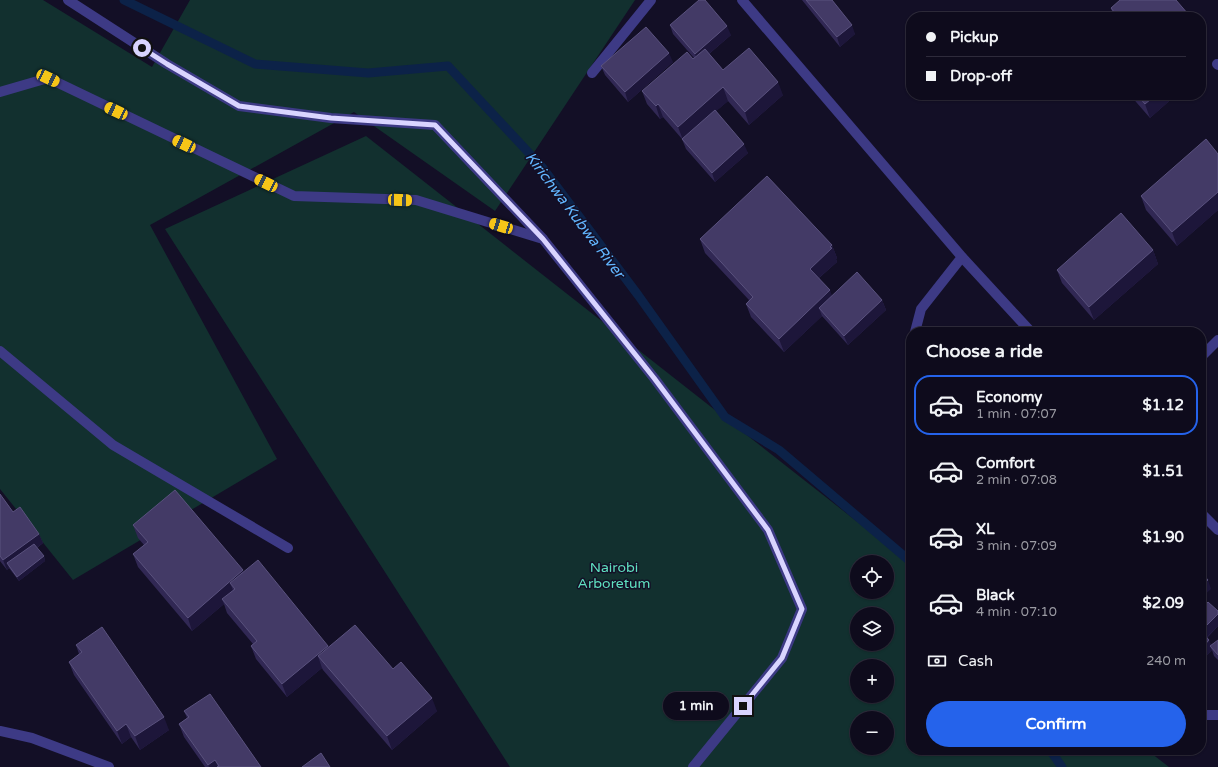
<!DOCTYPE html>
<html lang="en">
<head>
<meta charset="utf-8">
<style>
	:root { --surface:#0e0b1c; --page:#171425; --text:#f1f3f6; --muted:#9b9ba3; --line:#2e2b3b; --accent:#2563eb }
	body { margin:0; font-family:"Varela Round",sans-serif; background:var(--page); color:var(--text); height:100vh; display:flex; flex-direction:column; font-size:15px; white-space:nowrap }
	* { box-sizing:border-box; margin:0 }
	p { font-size:13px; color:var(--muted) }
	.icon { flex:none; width:22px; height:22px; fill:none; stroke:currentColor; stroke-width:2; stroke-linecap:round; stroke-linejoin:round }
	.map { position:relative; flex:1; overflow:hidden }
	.side { position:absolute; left:906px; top:327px; width:300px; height:428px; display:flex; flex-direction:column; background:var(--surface); border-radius:16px; box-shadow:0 1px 3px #0004,0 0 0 1px var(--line) }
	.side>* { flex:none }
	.guide { position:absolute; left:906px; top:12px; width:300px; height:88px; border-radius:16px; box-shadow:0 1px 3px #0004,0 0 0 1px var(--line); display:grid; align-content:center; height:88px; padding:0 20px; background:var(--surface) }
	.tools { position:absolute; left:850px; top:555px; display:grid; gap:8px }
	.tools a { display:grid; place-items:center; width:44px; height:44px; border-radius:50%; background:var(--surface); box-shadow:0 1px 3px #0004,0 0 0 1px var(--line); font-size:20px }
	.end { position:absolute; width:18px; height:18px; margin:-9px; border:5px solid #d9d4ff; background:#111; box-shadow:0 0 0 2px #111 }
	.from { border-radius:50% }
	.bubble { position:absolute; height:28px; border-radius:14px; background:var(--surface); box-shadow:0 1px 3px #0004,0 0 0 1px var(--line); font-size:13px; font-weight:700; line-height:28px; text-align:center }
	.car { position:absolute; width:12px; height:24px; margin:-12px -6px; border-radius:5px; box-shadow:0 0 3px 1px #0007; background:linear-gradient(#f5c518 24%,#345 0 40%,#f5c518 0 76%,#345 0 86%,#f5c518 0) }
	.guide b { display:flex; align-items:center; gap:14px; height:38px; font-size:15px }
	.guide b+b { border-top:1px solid var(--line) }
	.guide i { width:10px; height:10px; background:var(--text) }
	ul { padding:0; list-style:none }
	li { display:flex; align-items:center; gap:12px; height:60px; margin:0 8px 6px; padding:0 12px; border:2px solid transparent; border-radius:16px }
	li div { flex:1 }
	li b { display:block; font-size:15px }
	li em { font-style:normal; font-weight:700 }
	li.on { border-color:var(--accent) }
	li>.icon { width:36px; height:36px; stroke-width:1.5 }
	h2 { padding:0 20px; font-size:18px; line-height:48px }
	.pay { display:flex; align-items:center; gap:10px; height:44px; padding:0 20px; font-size:15px }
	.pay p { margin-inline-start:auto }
	.action { display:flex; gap:8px; margin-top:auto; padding:8px 20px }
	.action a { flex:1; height:46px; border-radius:24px; background:var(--accent); color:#fff; font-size:16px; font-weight:700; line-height:46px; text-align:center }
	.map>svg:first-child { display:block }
	.green { fill:#12302f; fill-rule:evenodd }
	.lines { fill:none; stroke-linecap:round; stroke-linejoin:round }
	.stream { stroke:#0c2248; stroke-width:9 }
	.service { stroke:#3d3a85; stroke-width:10 }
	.minor { stroke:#3d3a85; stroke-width:10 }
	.wall { fill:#312854 }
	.shaded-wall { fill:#1d163a }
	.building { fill:#433a66; stroke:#5a527e }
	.route { stroke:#d9d4ff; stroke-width:5 }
	.labels { text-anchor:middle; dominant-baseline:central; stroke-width:3; stroke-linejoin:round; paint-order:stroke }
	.park-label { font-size:14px; fill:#5fe0c0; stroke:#130f26 }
	.water-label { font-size:15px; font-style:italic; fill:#62b6ff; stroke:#130f26 }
</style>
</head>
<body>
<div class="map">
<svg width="1218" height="767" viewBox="0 0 1218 767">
	<rect width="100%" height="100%" fill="#130f26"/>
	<path class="green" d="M0,0H43L152,67L190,0H635L495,211L354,112L150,225L277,459L73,580L0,489Z
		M366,136L911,564V750H1147L1169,767H510L165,229ZM857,562H887V592H857ZM857,614H887V644H857ZM857,666H887V696H857ZM857,718H887V748H857Z"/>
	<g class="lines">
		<path class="stream" d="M124,0L255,64L368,73L448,66L542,167L638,295L725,417L779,450L911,562
			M1050,750L1062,767"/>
		<path class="service" d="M742,0L962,257L1031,332
			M1217,64L1218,65
			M592,73L651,0
			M0,92L48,78L294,196L416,200L543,239
			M915,332L921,309L962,257
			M0,351L113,445L288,548
			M1201,357L1218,340
			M1201,513L1218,530
			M1201,715H1218"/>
		<path class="minor" d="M68,0L167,64L239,106L331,118L435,125L543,239L654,378L768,530L802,609L782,658L693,767
			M0,731L32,738L109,767"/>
	</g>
	<path class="wall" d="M802,0H832L855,34L840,47Z
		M1111,8L1188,14L1189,17H1114Z
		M670,25L731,35L709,54L723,70L783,95L749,125L728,101L716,111L748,153L715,182L686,149L682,139L663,117L660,119L647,104L642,91L694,58L673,34Z
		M673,62L628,102L605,75L601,66Z
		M1130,95H1176L1150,118Z
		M1218,154V210L1177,246L1146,210L1141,196Z
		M700,239L832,245L837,258L836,259L837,262L819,278L832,296L882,300L886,310L848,345L822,316L784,352L751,317L746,304L749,300L705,253Z
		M1153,250L1158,264L1094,320L1062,283L1057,270Z
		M0,494L13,512L39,534L43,543L37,548L44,556L45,561L19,581L9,568L7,570L0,561Z
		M133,525L244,572L328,646L329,647L393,669L437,711L392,750L323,670L322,668L287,697L256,659L251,646L253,644L227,613L224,604L192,631L138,567L133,554L144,545L138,538Z
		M1201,609L1218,611V626L1207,638L1211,645L1218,640V660L1214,656L1212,650L1201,661Z
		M76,645L169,730L140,750L131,737L122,744L74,675L69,662L79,654Z
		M184,711L261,767H205L184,737L179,724L187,718Z"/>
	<path class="shaded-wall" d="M852,25L855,34L840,47L837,37Z
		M727,26L731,35L698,63L695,54Z
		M669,53L673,62L628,102L625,92Z
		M778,82L783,95L749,125L745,112Z
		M723,87L728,101L683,140L678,127Z
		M1156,95H1176L1150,118L1145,104Z
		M658,104L663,117L660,119L656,106Z
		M744,144L748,153L715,182L712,173Z
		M1218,192V210L1177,246L1172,232Z
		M832,245L837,258L836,259L837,262L814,282L810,269Z
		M1153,250L1158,264L1094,320L1089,307Z
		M830,290L835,304L819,308L822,316L784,352L779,339Z
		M882,300L886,310L848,345L844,336Z
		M39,534L43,543L10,567L7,563L9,568L7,570L3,560Z
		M44,556L45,561L19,581L17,577Z
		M243,570L248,584L235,589L230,583L235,595L222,599L224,604L192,631L188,618Z
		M1208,580L1211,589L1201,598V586Z
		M1218,614V626L1204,640L1201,631Z
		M1209,640L1213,649L1210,646L1212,650L1201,661V649Z
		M328,646L333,659L318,656L322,668L287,697L282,684Z
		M432,698L437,711L392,750L387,736Z
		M164,717L169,730L140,750L135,736Z
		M126,724L131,737L122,744L117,731Z
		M215,760L218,767H209L208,765Z"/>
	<path class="building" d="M699,0H705L727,26L695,54L670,25Z
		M806,0H832L852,25L837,37Z
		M1120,0H1176L1188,14L1185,17H1118L1111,8Z
		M646,27L669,53L625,92L601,66Z
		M749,48L778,82L745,112L723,87L678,127L658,104L656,106L642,91L687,52L693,59L705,49L723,70Z
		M1137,95H1156L1145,104Z
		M715,110L744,144L712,173L682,139Z
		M1206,139L1218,154V192L1172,232L1141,196Z
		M767,176L832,245L830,247L832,248L810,269L830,290L779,339L746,304L753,297L700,239Z
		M1121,213L1153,250L1089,307L1057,270Z
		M857,272L882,300L844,336L819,308Z
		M175,490L243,570L188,618L133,554L148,542L133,525Z
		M0,494L13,512L20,507L39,534L3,560L0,556Z
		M34,544L44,556L17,577L7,563Z
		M258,560L328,646L282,684L251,646L257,641L222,599L235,589L230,583Z
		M1201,572L1208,580L1201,586Z
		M1208,602L1218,611V614L1201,631V609Z
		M355,625L393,669L401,662L432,698L387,736L318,656Z
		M102,627L164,717L135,736L126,724L117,731L69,662L82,652L76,645Z
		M1201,631L1209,640L1201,649Z
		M1218,640V655L1210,646Z
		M210,694L261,767H217L219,766L215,760L208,765L179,724L189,717L184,711Z
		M321,753L330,767H302Z"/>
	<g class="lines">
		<path class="route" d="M142,48L167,64L239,106L331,118L435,125L543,239L654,378L768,530L802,609L782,658L743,706"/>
	</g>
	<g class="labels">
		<g class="park-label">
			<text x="614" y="567">Nairobi<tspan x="614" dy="16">Arboretum</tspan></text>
		</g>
		<g class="water-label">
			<text transform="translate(575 215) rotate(53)">Kirichwa Kubwa River</text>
		</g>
	</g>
</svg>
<div class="tools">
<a><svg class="icon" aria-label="locate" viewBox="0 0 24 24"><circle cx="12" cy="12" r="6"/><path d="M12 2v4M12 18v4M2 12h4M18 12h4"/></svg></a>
<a><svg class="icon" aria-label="layers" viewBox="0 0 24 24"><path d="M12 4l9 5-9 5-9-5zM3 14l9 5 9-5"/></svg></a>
<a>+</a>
<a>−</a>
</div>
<i class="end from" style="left:142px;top:48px"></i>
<i class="end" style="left:743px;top:706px"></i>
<div class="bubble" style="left:663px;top:692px;width:66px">1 min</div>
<i class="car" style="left:48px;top:78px;rotate:115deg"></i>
<i class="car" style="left:116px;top:111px;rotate:295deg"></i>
<i class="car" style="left:184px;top:144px;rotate:295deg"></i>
<i class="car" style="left:266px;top:183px;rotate:296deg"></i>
<i class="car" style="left:400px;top:200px;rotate:92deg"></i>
<i class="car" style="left:501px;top:226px;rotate:287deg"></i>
<div class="guide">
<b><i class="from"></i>Pickup</b>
<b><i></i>Drop-off</b>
</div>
<section class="side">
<h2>Choose a ride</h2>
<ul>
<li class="on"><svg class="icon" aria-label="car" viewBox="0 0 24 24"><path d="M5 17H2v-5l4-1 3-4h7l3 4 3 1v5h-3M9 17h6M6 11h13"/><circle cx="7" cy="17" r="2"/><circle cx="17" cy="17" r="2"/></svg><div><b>Economy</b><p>1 min · 07:07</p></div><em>$1.12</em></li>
<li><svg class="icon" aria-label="car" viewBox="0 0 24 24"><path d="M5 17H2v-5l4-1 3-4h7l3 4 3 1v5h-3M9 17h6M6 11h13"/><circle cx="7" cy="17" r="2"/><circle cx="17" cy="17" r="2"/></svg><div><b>Comfort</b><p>2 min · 07:08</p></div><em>$1.51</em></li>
<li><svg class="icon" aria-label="car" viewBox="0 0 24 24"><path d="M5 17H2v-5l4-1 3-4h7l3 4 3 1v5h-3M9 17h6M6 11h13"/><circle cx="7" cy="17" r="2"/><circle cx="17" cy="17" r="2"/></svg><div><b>XL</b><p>3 min · 07:09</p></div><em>$1.90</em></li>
<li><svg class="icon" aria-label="car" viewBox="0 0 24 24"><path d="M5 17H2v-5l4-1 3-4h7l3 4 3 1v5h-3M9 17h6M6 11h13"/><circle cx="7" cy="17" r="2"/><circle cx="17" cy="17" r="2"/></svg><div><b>Black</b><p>4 min · 07:10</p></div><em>$2.09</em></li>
</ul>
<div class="pay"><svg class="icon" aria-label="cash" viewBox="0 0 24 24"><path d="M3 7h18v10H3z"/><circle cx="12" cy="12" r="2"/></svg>Cash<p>240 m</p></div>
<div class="action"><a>Confirm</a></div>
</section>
</div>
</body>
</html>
